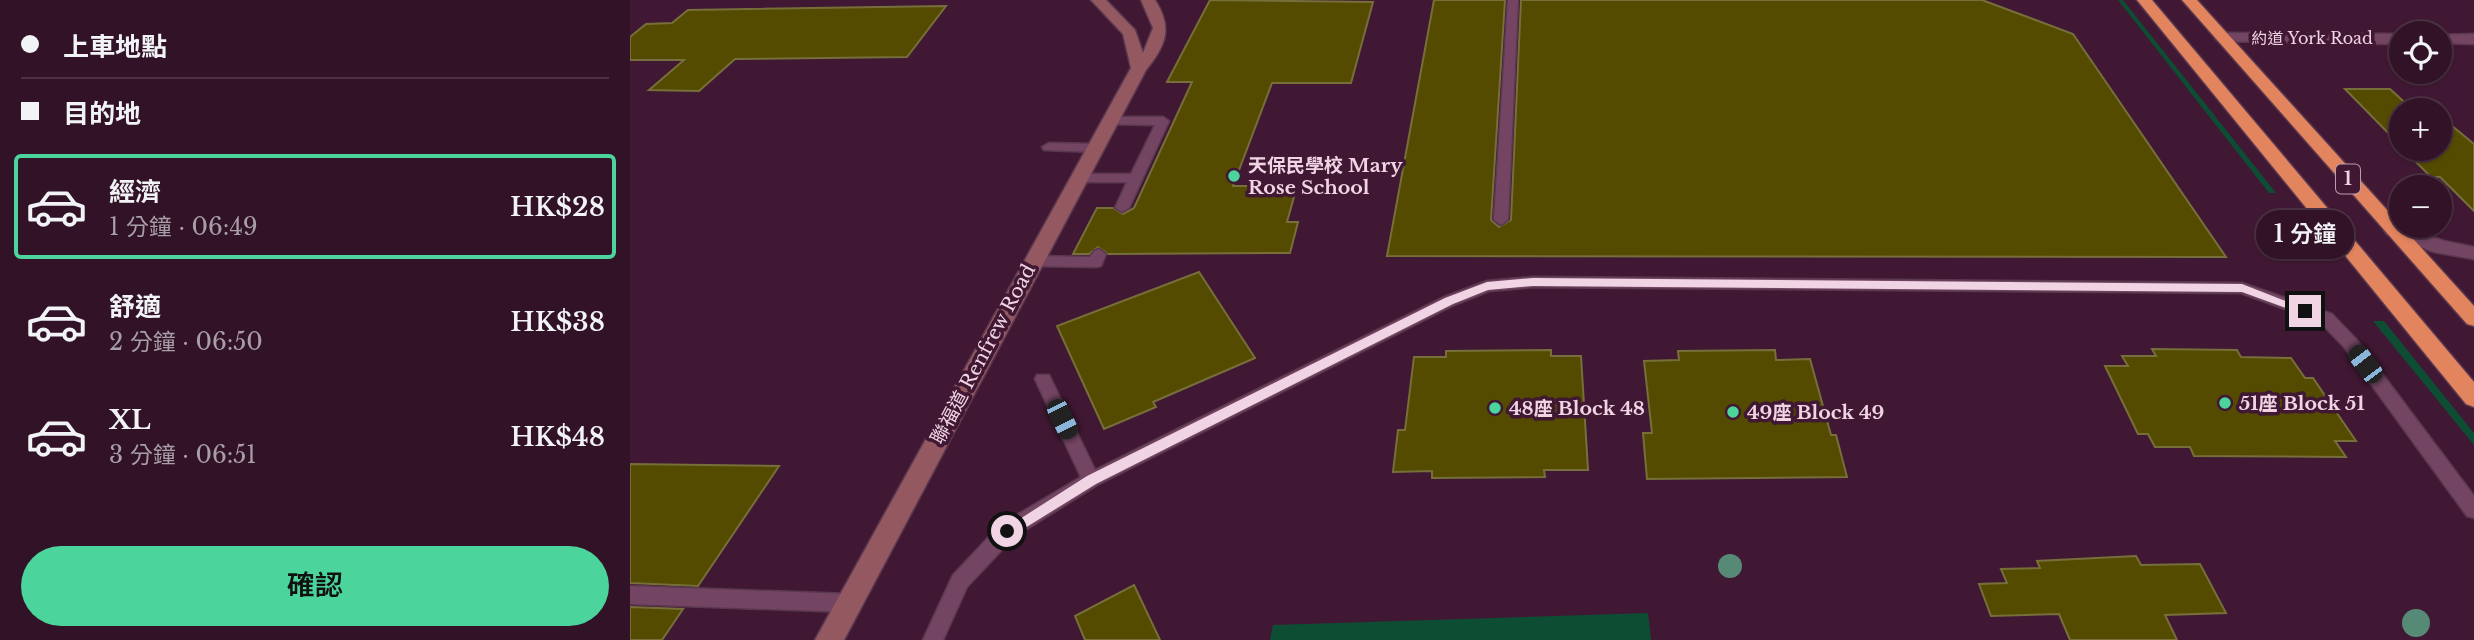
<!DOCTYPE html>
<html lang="zh-TW">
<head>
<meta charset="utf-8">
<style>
	:root { --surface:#311226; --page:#3d2032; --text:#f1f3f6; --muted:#a89ea7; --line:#4c3243; --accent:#4bd49b }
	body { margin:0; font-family:"Libre Baskerville","Noto Sans TC",serif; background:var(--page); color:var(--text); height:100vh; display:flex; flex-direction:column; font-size:26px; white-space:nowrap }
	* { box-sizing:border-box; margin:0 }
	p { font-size:23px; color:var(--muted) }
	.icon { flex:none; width:38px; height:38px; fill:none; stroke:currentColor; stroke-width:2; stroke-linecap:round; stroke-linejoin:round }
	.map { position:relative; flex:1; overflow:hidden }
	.sheet { display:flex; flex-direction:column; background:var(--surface); width:630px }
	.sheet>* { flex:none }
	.top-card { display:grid; align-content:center; height:154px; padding:0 21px; background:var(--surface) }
	.tools { position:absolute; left:1759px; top:21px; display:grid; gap:14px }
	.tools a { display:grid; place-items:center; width:63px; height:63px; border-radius:50%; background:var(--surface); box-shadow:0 2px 5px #0004,0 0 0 2px var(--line); font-size:35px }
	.end { position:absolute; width:32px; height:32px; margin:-16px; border:9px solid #f0d4e4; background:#111; box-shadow:0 0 0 4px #111 }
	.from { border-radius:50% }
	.bubble { position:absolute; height:49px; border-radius:24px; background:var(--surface); box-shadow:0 2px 5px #0004,0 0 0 2px var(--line); font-size:23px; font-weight:600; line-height:49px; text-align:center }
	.car { position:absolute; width:21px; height:42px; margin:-21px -10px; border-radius:9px; box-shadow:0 0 5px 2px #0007; background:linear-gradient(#222 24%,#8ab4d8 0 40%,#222 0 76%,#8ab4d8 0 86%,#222 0) }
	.top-card b { display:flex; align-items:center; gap:24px; height:66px; font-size:26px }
	.top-card b+b { border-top:2px solid var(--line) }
	.top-card i { width:18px; height:18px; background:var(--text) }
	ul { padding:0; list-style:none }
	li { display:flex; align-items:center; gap:21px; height:105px; margin:0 14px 10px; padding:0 7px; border:4px solid transparent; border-radius:7px }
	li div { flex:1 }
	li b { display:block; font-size:26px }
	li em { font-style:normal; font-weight:600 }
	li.current { border-color:var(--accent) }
	li>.icon { width:63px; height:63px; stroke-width:1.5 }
	.cta { display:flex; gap:14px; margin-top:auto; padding:14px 21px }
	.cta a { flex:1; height:80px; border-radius:42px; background:var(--accent); color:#111; font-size:28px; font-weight:600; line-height:80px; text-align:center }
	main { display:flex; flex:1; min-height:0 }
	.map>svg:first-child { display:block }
	.green { fill:#0d4d34 }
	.building { fill:#544b00; stroke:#766f3a; stroke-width:2 }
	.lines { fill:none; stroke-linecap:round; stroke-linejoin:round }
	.lane-casing { stroke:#5a384f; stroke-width:3 }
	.street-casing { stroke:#5a384f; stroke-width:3 }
	.secondary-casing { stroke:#5a384f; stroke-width:3 }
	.highway-casing { stroke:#5a384f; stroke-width:3 }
	.lane { fill:#734562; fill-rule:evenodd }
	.street { fill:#734562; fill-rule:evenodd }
	.secondary { fill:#945861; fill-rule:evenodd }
	.highway { fill:#e2845e; fill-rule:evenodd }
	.tree { fill:#568a77 }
	.route { fill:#f0d4e4 }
	.poi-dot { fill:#4bd49b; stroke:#411833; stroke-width:2.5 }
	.labels { text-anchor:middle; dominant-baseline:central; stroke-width:7; stroke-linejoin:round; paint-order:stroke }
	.far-street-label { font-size:16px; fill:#f0d4e4; stroke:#411833 }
	.shield { fill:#411833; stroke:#bc9caf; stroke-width:2 }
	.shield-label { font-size:18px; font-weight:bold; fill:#f0d4e4 }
	.poi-label { font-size:19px; font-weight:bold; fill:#f0d4e4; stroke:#411833; text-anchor:start }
	.street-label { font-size:19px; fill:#f0d4e4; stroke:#411833 }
</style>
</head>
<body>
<main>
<section class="sheet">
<div class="top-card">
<b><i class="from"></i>上車地點</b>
<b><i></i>目的地</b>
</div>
<ul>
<li class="current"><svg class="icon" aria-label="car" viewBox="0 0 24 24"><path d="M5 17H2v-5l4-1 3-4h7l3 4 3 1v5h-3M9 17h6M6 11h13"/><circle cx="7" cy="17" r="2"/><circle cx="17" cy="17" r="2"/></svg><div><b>經濟</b><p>1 分鐘 · 06:49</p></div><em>HK$28</em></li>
<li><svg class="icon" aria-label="car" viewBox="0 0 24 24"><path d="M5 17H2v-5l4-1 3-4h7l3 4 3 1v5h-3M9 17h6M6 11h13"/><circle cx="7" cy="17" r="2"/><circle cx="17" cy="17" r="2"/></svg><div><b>舒適</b><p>2 分鐘 · 06:50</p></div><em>HK$38</em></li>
<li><svg class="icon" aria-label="car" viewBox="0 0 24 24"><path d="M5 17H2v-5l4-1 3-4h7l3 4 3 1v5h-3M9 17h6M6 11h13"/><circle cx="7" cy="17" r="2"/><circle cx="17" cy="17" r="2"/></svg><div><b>XL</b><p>3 分鐘 · 06:51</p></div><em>HK$48</em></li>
</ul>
<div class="cta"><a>確認</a></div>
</section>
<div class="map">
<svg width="1844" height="640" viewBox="0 0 1844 640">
	<rect width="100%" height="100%" fill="#411833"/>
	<path class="green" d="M1488,0H1493L1646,193H1639Z
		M1743,321H1754L1844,433V445Z
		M1018,613L1021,640H640L643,625Z"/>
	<path class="building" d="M580,0L743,2L721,83H642L603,186H667L657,222H668L660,253L478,254L468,247L459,254H443L467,208H483L493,214L504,208L562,82H537Z
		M804,0H875L861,220L869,227L881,220L891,0H1352L1443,34L1596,257L757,256Z
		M316,6L277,57L105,59L69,91L19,90L54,60H0V37L16,24L42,23L58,10Z
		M1715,89H1760L1783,110H1771V146Z
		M1810,116L1844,144V211L1810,177H1801L1773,149H1810Z
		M569,272L625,358L523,402L526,407L474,429L427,326Z
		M1522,349L1607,350L1611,357L1661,358L1675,378H1683L1726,441H1705L1716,457L1564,456L1560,447H1525L1518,434H1508L1475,366H1498L1492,356H1526Z
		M921,350V356H951L958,470H914L915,477L802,478V471L763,472L768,430H775L784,357H816V351Z
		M1145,350L1146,360L1180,359L1201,435H1206L1217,477L1017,479L1013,433H1022L1014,361L1049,360L1048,351Z
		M0,464L149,466L68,586L0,583Z
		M1506,556L1511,565L1570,564L1596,613L1535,615L1547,640H1440L1429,614L1361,616L1349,584L1377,583L1371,569L1410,568L1407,561Z
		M504,585L530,640H455L445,616Z
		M0,607L53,609L32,640H0Z"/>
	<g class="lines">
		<g class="lane-casing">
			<path id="lane" d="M878,0H888L878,220L871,225L864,220Z
				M480,117H533L539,121L499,208L492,212L485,208L497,182H448L441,178L448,174H501L525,125L476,124V118Z
				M419,143L465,144L472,148L465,152L414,150L412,147Z
				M469,249L476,254L471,266L466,267L403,266L396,261L403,256L460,257L464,251Z
				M903,277L1612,283L1702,314L1726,339L1844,496V518L1837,516L1714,347L1690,322L1611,293L903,287L859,291L824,305L467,485L384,537L337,587L313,640H293L323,575L370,525L451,477L405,379L407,375H419L465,470L814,297L857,281Z
				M0,586L219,594L226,597L229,603L226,609L219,612L0,604Z"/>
		</g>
		<g class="street-casing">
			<path id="street" d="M1593,33L1771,34V44L1588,41L1585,38Z
				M1844,34V44L1810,43V35Z
				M1764,224L1814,241L1844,247V259L1804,252L1757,234L1754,230Z"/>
		</g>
		<g class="secondary-casing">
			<path id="secondary" d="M461,0H476L505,30L513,53L523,28L511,0H525C543,28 536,45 516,70L214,640H185L501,68L493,34Z"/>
		</g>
		<g class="highway-casing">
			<path id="highway" d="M1507,0H1522L1844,382V407L1836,404Z
				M1552,0H1567L1844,306V326L1837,324Z"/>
		</g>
		<use href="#lane" class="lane"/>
		<use href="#street" class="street"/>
		<use href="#secondary" class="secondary"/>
		<use href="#highway" class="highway"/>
	</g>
	<g class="tree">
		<circle cx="1100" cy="566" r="12"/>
		<circle cx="1786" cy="623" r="14"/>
	</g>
	<path class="route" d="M903,278L1612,284L1681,311L1675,315L1612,292L903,286L858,290L823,304L466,484L382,536H373L371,531L457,476L815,298L857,282Z"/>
	<g class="poi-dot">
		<circle cx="604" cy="176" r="7"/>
		<circle cx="1595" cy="403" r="7"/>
		<circle cx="865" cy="408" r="7"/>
		<circle cx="1103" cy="412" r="7"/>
	</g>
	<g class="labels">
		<g class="far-street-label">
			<text x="1682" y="38">約道 York Road</text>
		</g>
		<rect class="shield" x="1706" y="164.5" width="24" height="29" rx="5"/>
		<g class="shield-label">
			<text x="1718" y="179">1</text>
		</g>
		<g class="poi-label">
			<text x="618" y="165">天保民學校 Mary<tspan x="618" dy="22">Rose School</tspan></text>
			<text x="1609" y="403">51座 Block 51</text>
			<text x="879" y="408">48座 Block 48</text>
			<text x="1117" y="412">49座 Block 49</text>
		</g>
		<g class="street-label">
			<text transform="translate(353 354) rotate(-62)">聯福道 Renfrew Road</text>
		</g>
	</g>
</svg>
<div class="tools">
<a><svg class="icon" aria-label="locate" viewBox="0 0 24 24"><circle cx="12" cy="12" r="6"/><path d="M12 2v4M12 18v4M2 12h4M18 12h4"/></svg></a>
<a>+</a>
<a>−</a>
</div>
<i class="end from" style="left:377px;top:531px"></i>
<i class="end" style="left:1675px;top:311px"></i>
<div class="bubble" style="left:1626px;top:210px;width:98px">1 分鐘</div>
<i class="car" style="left:1735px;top:364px;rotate:323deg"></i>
<i class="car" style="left:432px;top:419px;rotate:154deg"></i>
</div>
</main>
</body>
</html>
